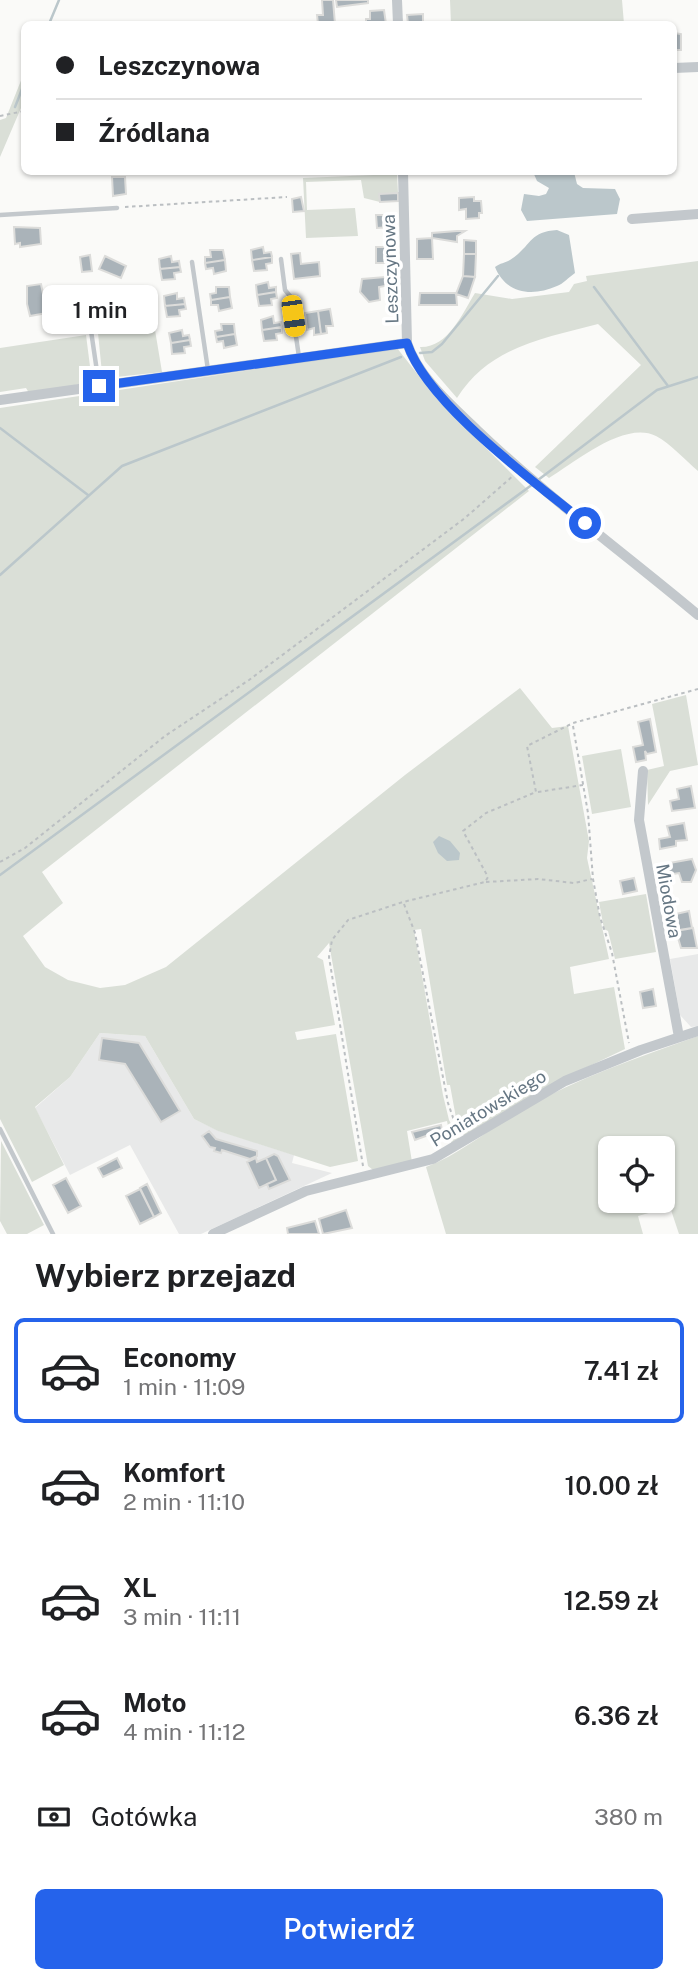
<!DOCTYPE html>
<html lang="pl">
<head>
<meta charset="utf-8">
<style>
	:root { --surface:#fff; --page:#f2f2f2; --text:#202124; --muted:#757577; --line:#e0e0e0; --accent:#2563eb }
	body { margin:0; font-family:"Public Sans",sans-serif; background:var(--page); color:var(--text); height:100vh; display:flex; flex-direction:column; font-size:26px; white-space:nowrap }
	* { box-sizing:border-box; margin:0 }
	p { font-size:23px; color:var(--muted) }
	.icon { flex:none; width:38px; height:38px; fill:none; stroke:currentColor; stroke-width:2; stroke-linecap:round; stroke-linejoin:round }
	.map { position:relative; height:1234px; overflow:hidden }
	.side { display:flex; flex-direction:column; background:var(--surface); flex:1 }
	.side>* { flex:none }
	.guide { position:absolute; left:21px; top:21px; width:656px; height:154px; border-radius:10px; box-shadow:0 2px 5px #0004; display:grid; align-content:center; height:154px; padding:0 35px; background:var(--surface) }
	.buttons { position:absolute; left:598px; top:1136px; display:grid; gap:14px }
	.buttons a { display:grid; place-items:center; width:77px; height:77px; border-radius:10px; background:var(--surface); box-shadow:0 2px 5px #0004; font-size:35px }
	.end { position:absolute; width:32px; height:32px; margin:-16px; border:9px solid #2563eb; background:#fff; box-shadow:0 0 0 4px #fff }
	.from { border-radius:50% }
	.bubble { position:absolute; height:49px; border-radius:10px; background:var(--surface); box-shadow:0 2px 5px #0004; font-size:23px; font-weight:600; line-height:49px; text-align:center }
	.car { position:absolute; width:21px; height:42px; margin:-21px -10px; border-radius:9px; box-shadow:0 0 5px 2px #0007; background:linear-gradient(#f5c518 24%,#345 0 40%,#f5c518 0 76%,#345 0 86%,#f5c518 0) }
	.guide b { display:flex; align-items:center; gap:24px; height:66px; font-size:26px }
	.guide b+b { border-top:2px solid var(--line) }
	.guide i { width:18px; height:18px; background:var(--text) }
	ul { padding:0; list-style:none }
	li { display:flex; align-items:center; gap:21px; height:105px; margin:0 14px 10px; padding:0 21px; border:4px solid transparent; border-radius:10px }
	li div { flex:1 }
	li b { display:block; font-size:26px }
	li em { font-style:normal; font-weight:600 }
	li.active { border-color:var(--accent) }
	li>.icon { width:63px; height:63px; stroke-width:1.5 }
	h2 { padding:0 35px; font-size:32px; line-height:84px }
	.pay { display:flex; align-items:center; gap:18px; height:77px; padding:0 35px; font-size:26px }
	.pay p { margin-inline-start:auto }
	.action { display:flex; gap:14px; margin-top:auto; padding:14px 35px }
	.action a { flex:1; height:80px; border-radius:10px; background:var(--accent); color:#fff; font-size:28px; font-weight:600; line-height:80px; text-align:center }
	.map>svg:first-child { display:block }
	.built { fill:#e8e9e9 }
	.green { fill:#dadfd7; fill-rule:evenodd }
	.water { fill:#bbc7cb }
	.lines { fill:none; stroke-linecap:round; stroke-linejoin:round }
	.stream { stroke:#bbc7cb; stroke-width:2.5 }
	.building { fill:#aab3b9; stroke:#dcdcda; stroke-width:2 }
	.path { stroke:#bbbfc2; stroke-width:2; stroke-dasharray:3.5 3.5; stroke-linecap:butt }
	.service { stroke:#c3c8cc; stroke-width:4.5 }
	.minor { stroke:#c3c8cc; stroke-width:10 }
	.route { stroke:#2563eb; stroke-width:9 }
	.labels { text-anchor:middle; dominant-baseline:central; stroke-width:7; stroke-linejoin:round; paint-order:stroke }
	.street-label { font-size:18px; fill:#657683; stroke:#fff }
</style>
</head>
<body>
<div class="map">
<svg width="698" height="1234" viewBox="0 0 698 1234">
	<rect width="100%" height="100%" fill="#fafaf8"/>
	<path class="built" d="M698,954V1026L691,1027L680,1015L670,959Z
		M100,1033L145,1036L194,1119L219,1131L294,1155L292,1163L332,1173L201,1234H179L130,1145L70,1175L35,1108L70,1077Z"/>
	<path class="green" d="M450,0H622L624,24H451Z
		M24,73V101L0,157V120L6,118Z
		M397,174L398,193L380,194V202L364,198L361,180L306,182L307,210L355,208L358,236L306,238L303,178Z
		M698,261V471C685,460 671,444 656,436C625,420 575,462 549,478L535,467L641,365L598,324C544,338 489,347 457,398L425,361L420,347C448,348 462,314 475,293L512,299L569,292L574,284L587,281L586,276Z
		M154,324L162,372L107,378L102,373L98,333Z
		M86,335L92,382L29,393L26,388L0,392V348Z
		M397,348L437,399L529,491L42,872L63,903L23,936L45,967L68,980L100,988L125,985L166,967L405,775L520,688L552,728L568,726L589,841L587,858L609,959L570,967L574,994L614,987L625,1049L550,1085L467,1138L458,1129L450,1085H447L421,929L414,930L443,1095L449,1120L461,1142L452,1147L447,1121L407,1131L412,1162L373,1170L368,1166L329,943L317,957L323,960L335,1025L295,1032L297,1040L336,1034L358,1161L330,1167L218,1131L194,1119L145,1036L100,1033L70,1077L35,1107L64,1165L32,1182L0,1119V408Z
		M686,695L698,765L670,771L648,805L647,770L664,766L652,704Z
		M621,749L631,807L592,814L582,756Z
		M646,894L656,952L615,959L608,931L604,929L599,902Z
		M698,1036V1234H679L670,1207L638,1216L643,1234H446L426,1167C462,1153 490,1128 523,1109C578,1078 639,1057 698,1036ZM611,1148H663V1200H611Z
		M1,1141L44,1225L27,1234H7L0,1221Z"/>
	<path class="water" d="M533,172H574L577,184L583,188L615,189L620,199L617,214L527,221L521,210L524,194L539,196L546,194L549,188L537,181Z
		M557,230L569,235L575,273C569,277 563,284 557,286C532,297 506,294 495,267C500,263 505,263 510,260C532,246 528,232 557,230Z
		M439,836L450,841L460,853L459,860L447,861L438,853L433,842Z"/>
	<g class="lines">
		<path class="stream" d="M49,24L59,0
			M15,107L24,84
			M594,287L668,386
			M420,353L432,352L442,344L498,276
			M0,428L88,495
			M538,480L657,390L698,377
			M0,575L122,466L401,357
			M0,875L533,484"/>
	</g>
	<path class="building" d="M322,0H333L335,24H318L317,15H323Z
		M336,0H368V3L337,7Z
		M384,10L386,24H366V19H370V11Z
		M423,14V24H408L407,15Z
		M674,33L681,34V50H674Z
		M112,177H125L126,194L113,196Z
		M398,193V201L380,202L379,194Z
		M301,197L304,211L293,212L292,199Z
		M474,197V201H481L482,213H479V218L466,219V209L459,210V198Z
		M376,215H389L390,227L377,228Z
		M14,227L40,228L41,244L20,247V243L15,244Z
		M457,231H465L457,236V242L432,238V233Z
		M432,238L433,259H417V239Z
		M464,240L476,241V254H464Z
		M263,247L264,253L271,252L272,257L252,260L251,250Z
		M376,247H391L392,263H376Z
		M210,250H223L225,260L205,263V257H211Z
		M300,253L301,264L319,262L320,276L294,279L291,254Z
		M464,254H476L475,277L463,276Z
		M90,255L92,271L82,272L80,257Z
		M105,256L126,266L121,278L99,269Z
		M171,256L172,262L179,261L180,267L160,269L159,259Z
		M272,257V263L266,264L267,270L254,271L252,260Z
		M225,260L226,271L214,274L213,268L206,269L205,263Z
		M180,267L181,272L174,273L175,279L162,280L160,269Z
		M463,276L475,277L468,298L456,294Z
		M385,277V286L379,287L380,300L369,302L360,292L362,279Z
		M268,282L269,288L276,287V292L257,295L256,285Z
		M41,284L47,313L30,316L27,304V286Z
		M216,287H229L230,297L211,300L210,294L216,293Z
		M276,292L277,298L271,299L272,305L259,306L257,295Z
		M177,293V299L184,298L185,304L165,306L164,296Z
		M420,293H456L457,305H419Z
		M113,297H122L124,322L114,324L109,299Z
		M230,297L232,308L219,311L218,305H211V300Z
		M185,304L186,309L179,310L180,316L167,317L165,306Z
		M330,309L333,326H326L327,333L321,334L318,311Z
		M318,311L321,334L314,335V328L307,330L305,313Z
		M273,316L274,323L281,322L282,327L262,330L261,320Z
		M221,324H234L235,334L216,337L215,331L222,330Z
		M282,327V333L276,334L277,340L264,341L262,330Z
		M182,330L183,336L189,335L190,340L171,343L169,333Z
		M235,334L237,345L224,348L223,341L217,342L216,337Z
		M190,340L191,346L184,347L185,353L172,354L171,343Z
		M650,719L656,752L647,754L645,751L646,760L636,762L633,747L643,745L638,722Z
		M691,786L695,808L672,811L670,801L679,799L677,789Z
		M684,823L687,840L676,841V846L660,849L659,839L670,837L667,826Z
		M692,859L696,870L691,882H682L679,873L666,875L664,864Z
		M634,878L637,891L623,894L620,881Z
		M689,911L692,928L679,930L676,914Z
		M693,928L697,948H681L676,931Z
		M653,989L656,1006L643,1008L640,992Z
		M102,1038L139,1043L180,1111L161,1122L125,1064L99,1060Z
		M441,1125L442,1130L415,1140L412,1132Z
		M209,1131L216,1139L257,1151V1156L250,1159L222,1150L221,1153L214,1151L215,1148L210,1147L202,1136Z
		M274,1154L278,1156L290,1180L269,1189L267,1184L276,1180L266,1158Z
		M117,1158L122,1168L103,1177L98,1168Z
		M256,1158L257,1162L266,1158L276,1180L259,1188L247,1162Z
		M66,1178L81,1206L68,1213L53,1185Z
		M147,1184L161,1213L154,1217L140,1188Z
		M140,1189L154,1217L140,1224L126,1196Z
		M346,1210L352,1228L323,1234L319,1219Z
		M315,1221L319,1234H288L287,1228Z"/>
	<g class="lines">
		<path class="path" d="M0,116L24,111
			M125,207L287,197
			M573,726L588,813L593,879L600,917L612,953L629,1043
			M538,792L583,785
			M0,862L25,848L165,736L249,680L465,518L514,475
			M486,882L538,879L574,883L592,879
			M404,904L415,933L448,1103L458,1132
			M363,1166L329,957L332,940L348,920L403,902L485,882L488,877L463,831L486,813L536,792L527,746L573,723L698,689"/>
		<path class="service" d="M0,215L117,208
			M281,259L285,290L290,296L299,357
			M192,262L208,370
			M85,290L99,385
			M0,1129L53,1234"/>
		<path class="minor" d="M397,0L398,24
			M674,68L698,67
			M403,172L407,343C419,378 451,405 477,430C546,496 624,553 698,615
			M632,219L698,214
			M0,400L407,343
			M643,771L639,820L679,1037
			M213,1234L306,1191L433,1159L565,1081L641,1050L698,1031"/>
	</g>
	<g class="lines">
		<path class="route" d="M99,386L407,343C427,404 535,482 585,523"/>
	</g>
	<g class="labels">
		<g class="street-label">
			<text transform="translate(390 269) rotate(-92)">Leszczynowa</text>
			<text transform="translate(669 901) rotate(80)">Miodowa</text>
			<text transform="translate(488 1108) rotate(-31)">Poniatowskiego</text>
		</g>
	</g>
</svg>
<div class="buttons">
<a><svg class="icon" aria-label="locate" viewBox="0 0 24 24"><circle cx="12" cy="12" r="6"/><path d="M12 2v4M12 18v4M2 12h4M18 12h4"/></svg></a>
</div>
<i class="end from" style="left:585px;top:523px"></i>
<i class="end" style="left:99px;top:386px"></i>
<div class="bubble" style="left:42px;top:285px;width:116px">1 min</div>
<i class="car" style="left:293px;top:316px;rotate:172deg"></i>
<div class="guide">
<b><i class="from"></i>Leszczynowa</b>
<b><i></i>Źródlana</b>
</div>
</div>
<section class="side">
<h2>Wybierz przejazd</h2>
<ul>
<li class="active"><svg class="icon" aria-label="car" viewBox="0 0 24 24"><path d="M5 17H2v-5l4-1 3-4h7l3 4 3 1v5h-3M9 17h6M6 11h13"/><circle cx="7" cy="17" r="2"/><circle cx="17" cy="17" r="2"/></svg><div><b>Economy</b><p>1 min · 11:09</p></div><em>7.41 zł</em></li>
<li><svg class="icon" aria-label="car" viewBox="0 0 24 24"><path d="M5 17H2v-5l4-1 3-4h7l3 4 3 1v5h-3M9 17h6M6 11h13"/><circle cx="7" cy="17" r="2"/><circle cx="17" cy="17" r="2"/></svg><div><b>Komfort</b><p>2 min · 11:10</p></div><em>10.00 zł</em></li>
<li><svg class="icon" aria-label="car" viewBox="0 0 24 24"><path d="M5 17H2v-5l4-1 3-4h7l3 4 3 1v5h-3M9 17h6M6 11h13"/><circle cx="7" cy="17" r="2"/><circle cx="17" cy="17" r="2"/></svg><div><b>XL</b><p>3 min · 11:11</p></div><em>12.59 zł</em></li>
<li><svg class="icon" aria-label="car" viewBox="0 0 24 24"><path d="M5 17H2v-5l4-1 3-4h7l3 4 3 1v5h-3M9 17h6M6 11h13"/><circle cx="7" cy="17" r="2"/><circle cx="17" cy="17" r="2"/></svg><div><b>Moto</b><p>4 min · 11:12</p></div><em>6.36 zł</em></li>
</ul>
<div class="pay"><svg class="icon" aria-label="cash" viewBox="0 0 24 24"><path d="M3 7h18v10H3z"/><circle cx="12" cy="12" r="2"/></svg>Gotówka<p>380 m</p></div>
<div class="action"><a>Potwierdź</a></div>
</section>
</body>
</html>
